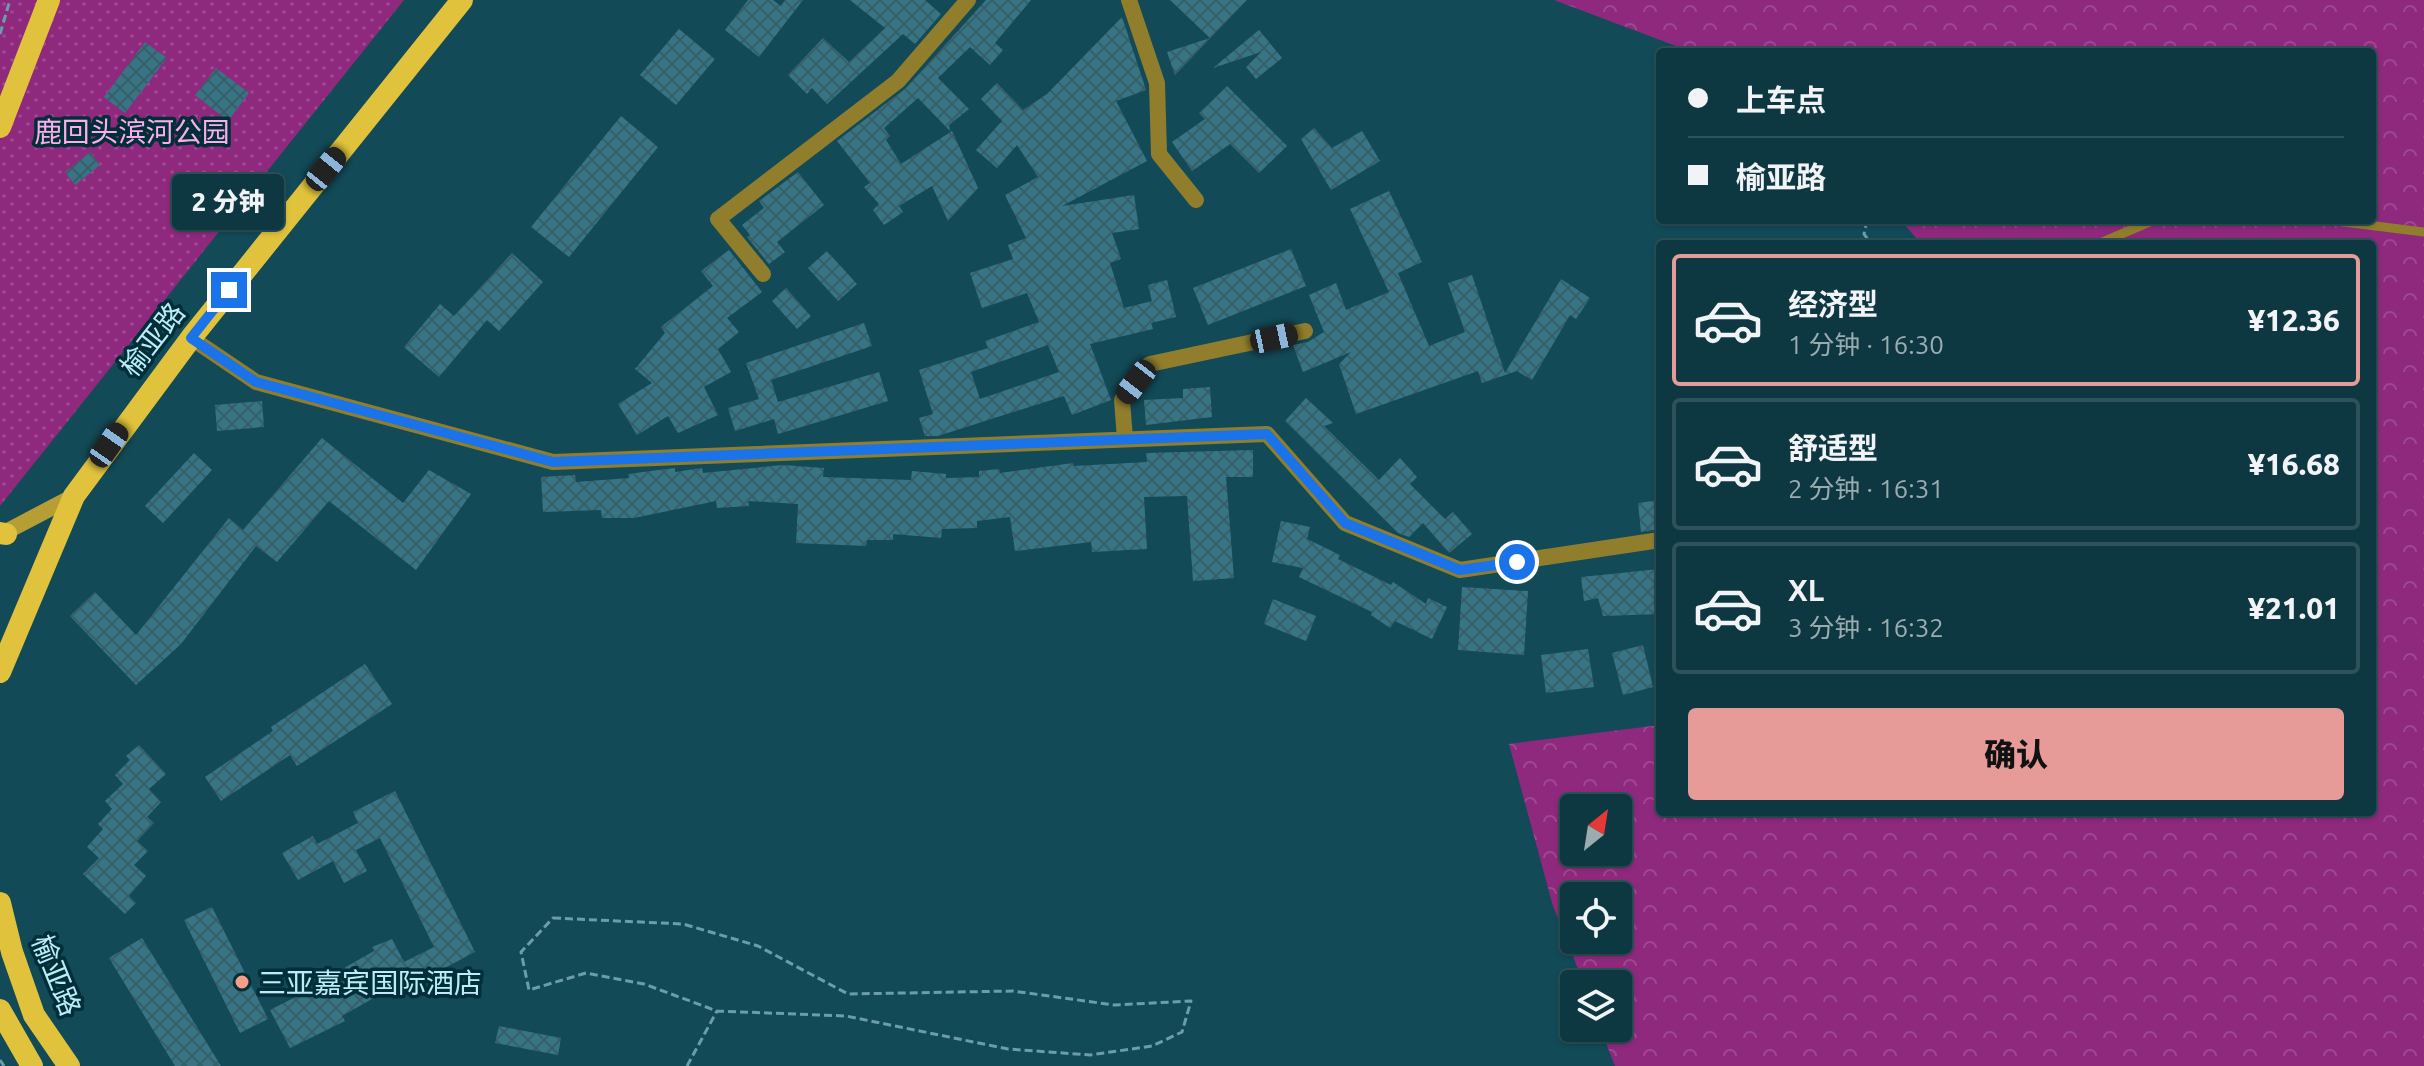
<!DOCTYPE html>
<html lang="zh">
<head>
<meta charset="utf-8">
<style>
	:root { --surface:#0e3841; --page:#1c434c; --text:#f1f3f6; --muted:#9bacb1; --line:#2e525a; --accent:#e69b98 }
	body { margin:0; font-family:Ubuntu,"Noto Sans SC",sans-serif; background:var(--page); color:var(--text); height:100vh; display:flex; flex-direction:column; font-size:30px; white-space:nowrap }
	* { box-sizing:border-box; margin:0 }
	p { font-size:26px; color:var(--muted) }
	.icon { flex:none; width:44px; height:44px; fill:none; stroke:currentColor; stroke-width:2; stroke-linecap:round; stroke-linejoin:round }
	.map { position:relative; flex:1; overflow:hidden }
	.panel { position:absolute; left:1656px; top:240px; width:720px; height:576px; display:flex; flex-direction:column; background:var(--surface); border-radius:8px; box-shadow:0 2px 6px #0004,0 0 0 2px var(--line) }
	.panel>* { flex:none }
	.banner { position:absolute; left:1656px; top:48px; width:720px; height:176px; border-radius:8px; box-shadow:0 2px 6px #0004,0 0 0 2px var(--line); display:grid; align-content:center; height:176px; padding:0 32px; background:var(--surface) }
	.needle { width:52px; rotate:30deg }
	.buttons { position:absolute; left:1560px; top:794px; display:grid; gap:16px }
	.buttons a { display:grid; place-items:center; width:72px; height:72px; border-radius:8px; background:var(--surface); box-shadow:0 2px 6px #0004,0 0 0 2px var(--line); font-size:40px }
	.end { position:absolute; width:36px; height:36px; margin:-18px; border:10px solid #1a73e8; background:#fff; box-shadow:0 0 0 4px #fff }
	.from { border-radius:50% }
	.bubble { position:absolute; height:56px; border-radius:8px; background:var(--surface); box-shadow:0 2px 6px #0004,0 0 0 2px var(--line); font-size:26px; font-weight:800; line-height:56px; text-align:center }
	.car { position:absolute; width:24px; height:48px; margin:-24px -12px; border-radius:10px; box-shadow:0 0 6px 2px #0007; background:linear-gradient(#222 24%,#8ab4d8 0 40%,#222 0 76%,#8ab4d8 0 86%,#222 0) }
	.banner b { display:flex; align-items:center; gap:28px; height:76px; font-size:30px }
	.banner b+b { border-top:2px solid var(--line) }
	.banner i { width:20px; height:20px; background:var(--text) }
	ul { padding:14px 0 0; list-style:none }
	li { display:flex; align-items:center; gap:24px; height:132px; margin:0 16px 12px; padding:0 16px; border:4px solid var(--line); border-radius:8px }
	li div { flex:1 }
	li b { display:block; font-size:30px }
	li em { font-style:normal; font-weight:800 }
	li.selected { border-color:var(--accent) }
	li>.icon { width:72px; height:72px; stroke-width:1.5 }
	.action { display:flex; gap:16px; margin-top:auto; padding:16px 32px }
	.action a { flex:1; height:92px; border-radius:8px; background:var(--accent); color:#111; font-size:32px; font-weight:800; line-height:92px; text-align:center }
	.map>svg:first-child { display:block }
	.forest { fill:url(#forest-crowns); fill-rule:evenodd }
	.park { fill:url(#park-dots) }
	.building { fill:url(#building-cross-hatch); fill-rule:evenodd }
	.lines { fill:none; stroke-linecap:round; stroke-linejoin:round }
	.path { stroke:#6c9daa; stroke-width:3; stroke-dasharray:8 4; stroke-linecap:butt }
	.service { stroke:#917e2c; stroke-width:9 }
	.minor { stroke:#917e2c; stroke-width:16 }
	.secondary { stroke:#b69e35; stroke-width:16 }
	.trunk { stroke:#e0c23c; stroke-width:22 }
	.route { stroke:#1a73e8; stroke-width:10 }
	.poi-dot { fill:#f49e87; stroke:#012f39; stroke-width:3 }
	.labels { text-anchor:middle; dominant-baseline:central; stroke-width:7; stroke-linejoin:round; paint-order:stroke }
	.park-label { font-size:28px; fill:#fdade9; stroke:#012f39 }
	.street-label { font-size:28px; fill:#beebf7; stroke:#012f39 }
	.poi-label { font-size:28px; fill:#beebf7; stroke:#012f39; text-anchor:start }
</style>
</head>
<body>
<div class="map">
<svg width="2424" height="1066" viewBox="0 0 2424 1066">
	<defs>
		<pattern id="forest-crowns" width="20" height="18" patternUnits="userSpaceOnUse" patternTransform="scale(2)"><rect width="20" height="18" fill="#8f297d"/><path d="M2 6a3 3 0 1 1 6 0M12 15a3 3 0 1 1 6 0" fill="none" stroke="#9d4890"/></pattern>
		<pattern id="park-dots" width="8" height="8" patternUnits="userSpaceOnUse" patternTransform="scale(2)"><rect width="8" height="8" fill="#8f297d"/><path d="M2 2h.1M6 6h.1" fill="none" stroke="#9d4890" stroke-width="1.8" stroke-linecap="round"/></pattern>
		<pattern id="building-cross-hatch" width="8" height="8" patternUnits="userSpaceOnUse" patternTransform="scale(2)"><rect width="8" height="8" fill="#387584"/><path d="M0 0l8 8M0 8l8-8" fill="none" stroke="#385e67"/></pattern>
	</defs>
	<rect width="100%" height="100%" fill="#134a57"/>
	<path class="forest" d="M1554,0H2424V1066H1615L1600,1028H1618V984H1584L1553,906L1509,744L1660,725V812H2372V244H1921L1901,220H2372V52H1692ZM1574,808H1618V852H1574ZM1574,896H1618V940H1574Z"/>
	<path class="park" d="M0,0H404L0,506Z"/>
	<path class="building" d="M748,0H773L781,6L785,0H803L759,57L725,30Z
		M850,0H925L941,14L915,44L903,34L827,104L812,88L807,94L788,75L823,38L849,62L885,28Z
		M986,0H1031L995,43L1003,50L990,65L970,47L938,78L969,109L949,125L950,131L918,98L884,128L890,136L886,140L901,164L952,131L978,188L948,221L932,186L899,206L903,212L884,225L873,210L879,204L864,187L870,183L837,141L906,88Z
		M1170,0H1247L1175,75L1167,52L1210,38Z
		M1122,17L1146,90L1116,101L1147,161L1062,206L1134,195L1139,229L1112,233L1121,259L1110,263L1124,308L1152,301L1148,285L1167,280L1176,317L1151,323L1153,329L1090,344L1111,400L1072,415L1064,396L938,436H925L919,418L933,414L919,370L988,348L985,341L1039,322L1027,293L982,308L970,273L1013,259L1008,245L1026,238L1005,195L1038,177L1017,145L997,168L976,150L1002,121L981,99L997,83L1023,110L1047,94ZM1048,345L1059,372L980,399L971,372Z
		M679,29L715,59L676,105L640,75Z
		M1259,30L1282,58L1256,79L1246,67L1261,52L1213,68Z
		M145,42L167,58L125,113L104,97Z
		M216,68L249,93L228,121L195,95Z
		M1227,86L1287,146L1259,173L1230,144L1192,171L1172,142L1205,119L1199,113Z
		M621,116L658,147L569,257L531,227Z
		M1314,128L1332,148L1362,131L1380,161L1331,190L1301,139Z
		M90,152L100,165L75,185L65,172Z
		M798,172L824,205L777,242L785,252L769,264L747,237L750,235L742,225L764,208L759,201Z
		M1389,191L1422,262L1398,273L1429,346L1465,332L1448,283L1472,275L1505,373L1561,279L1590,298L1576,319L1570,315L1532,380L1517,371L1482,383L1478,371L1356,414L1339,364L1351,352L1303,372L1293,345L1308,342L1324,332L1309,295L1336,283L1346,310L1389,292L1350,209Z
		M1291,249L1306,286L1208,325L1193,288Z
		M729,250L762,292L727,318L739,332L718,349L731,372L704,387L718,415L678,433L668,416L637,435L618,404L652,383L635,369L665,333L661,327L713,286L701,271Z
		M827,251L857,284L838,301L808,268Z
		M512,253L543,282L499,331L487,320L439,377L404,347L440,304L454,316Z
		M786,288L811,316L797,329L772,301Z
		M864,323L872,346L771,380L778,402L879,372L888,401L778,434L774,419L735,431L728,408L759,399L746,363Z
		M1210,387L1212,417L1146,425L1144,400L1183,398V389Z
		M1306,398L1333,423L1324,426L1379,480L1400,458L1417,477L1410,484L1445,519L1453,512L1472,534L1449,553L1423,523L1409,537L1398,533L1285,421Z
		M262,401L264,427L217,431L215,405Z
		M322,438L403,503L429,470L471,494L416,570L329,501L277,562L256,546L181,644L136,685L70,616L95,592L136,635L229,518L243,530Z
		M1253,450V477H1226L1234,578L1193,581L1187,496L1144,497L1147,549L1092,552L1091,542L1015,551L1010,517L977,521V528L942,529L941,538L893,534V540H867L866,546L796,543L798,504L748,501L749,506L717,508L716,501L634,518H602L601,510L543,512L541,477L575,475L576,482L629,478L628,474L666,469L675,468V472L702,468L703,473L783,465L824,468L823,477L911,480L912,471L946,474V478L979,477V471L999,469L1000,473L1073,463L1074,466L1147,462L1146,453Z
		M194,453L212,470L163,523L145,506Z
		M1660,500V529L1641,532L1638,503Z
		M1281,521L1310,527L1307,539L1340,555L1338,559L1391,585L1393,582L1426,604L1428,598L1447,607L1432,639L1395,621L1390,628L1371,615L1372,612L1299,577L1303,568L1272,562Z
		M1659,569L1660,614L1603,616L1598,598L1584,601L1581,577Z
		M1462,587L1528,591L1524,655L1458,650Z
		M1273,599L1316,616L1306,641L1264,624Z
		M1643,645L1653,687L1623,695L1612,653Z
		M1588,649L1594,687L1546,693L1541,655Z
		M365,664L392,704L297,766L290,755L221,801L205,777L273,731L271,727Z
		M139,745L166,774L149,789L161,802L147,817L154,823L137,841L148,851L134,865L146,876L129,896L136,903L125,914L83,874L99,858L87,847L103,829L98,824L112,809L105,801L123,784L115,775L130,760L126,756Z
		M395,791L475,952L397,993L393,987L342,1016L345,1021L290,1048L270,1010L331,979L330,976L374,951L372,947L392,939L404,962L434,947L380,838L356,850L367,871L344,883L333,861L298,880L282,853L313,836L317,844L358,823L353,812Z
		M212,907L268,1019L240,1033L184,920Z
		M142,938L221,1066H175L109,958Z
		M499,1026L561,1038L558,1055L495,1043Z"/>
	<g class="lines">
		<path class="path" d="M0,34L10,0
			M1867,220L1864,234L1871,244
			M553,918L683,924L758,946L848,994L1013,991L1114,1005L1191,1001L1182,1032L1152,1046L1090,1055L1008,1049L846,1016L717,1011L644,984L586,973L529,990L521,952Z
			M0,1060L4,1066
			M687,1066L717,1011"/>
		<path class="service" d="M2327,220L2424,232
			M2098,244L2154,220"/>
		<path class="minor" d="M1129,0L1157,83L1159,154L1196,200
			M763,274L718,219L898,81L968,0
			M191,338L256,382L553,462L1267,434L1345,523L1460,570L1660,540
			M1125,439L1122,400L1150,364L1305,331"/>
		<path class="secondary" d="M0,535L74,496"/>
		<path class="trunk" d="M0,127L49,0
			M0,533L6,534
			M0,672L74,496L191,338L462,0
			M0,903L12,952L34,1015L69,1066
			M0,1010L32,1066"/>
	</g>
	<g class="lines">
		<path class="route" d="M229,290L191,338L256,382L553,462L1267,434L1345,523L1460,570L1517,562"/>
	</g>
	<circle class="poi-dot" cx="242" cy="982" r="8"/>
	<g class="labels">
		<g class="park-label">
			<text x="132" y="131">鹿回头滨河公园</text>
		</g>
		<g class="street-label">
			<text transform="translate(152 339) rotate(-52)">榆亚路</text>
			<text transform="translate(57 975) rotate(68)">榆亚路</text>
		</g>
		<g class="poi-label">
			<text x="258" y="982">三亚嘉宾国际酒店</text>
		</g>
	</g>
</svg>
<div class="buttons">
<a><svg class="needle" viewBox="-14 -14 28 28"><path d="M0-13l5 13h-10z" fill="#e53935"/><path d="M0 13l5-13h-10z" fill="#9bacb1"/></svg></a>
<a><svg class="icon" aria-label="locate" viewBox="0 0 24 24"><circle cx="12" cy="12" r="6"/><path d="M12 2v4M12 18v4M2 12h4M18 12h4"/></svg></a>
<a><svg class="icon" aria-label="layers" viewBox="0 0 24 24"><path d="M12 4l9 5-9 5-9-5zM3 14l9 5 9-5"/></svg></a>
</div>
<i class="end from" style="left:1517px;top:562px"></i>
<i class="end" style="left:229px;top:290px"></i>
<div class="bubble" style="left:172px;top:174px;width:112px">2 分钟</div>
<i class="car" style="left:326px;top:169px;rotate:39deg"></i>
<i class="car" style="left:1274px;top:338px;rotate:78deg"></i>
<i class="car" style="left:1136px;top:382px;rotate:218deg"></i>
<i class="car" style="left:109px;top:445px;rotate:35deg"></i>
<div class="banner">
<b><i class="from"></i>上车点</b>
<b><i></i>榆亚路</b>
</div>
<section class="panel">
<ul>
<li class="selected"><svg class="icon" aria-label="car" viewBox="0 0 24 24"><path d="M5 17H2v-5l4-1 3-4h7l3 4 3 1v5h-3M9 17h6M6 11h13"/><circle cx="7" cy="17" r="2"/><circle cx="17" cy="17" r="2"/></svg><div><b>经济型</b><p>1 分钟 · 16:30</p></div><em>¥12.36</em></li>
<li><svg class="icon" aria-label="car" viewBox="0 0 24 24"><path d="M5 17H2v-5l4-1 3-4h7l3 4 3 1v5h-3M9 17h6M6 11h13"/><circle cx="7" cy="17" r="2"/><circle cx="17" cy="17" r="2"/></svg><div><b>舒适型</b><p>2 分钟 · 16:31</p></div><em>¥16.68</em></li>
<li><svg class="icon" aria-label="car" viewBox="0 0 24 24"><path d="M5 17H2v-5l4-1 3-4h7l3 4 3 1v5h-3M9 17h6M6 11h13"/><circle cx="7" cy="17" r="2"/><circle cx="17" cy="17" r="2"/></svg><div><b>XL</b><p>3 分钟 · 16:32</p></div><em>¥21.01</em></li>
</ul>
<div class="action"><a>确认</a></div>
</section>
</div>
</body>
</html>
